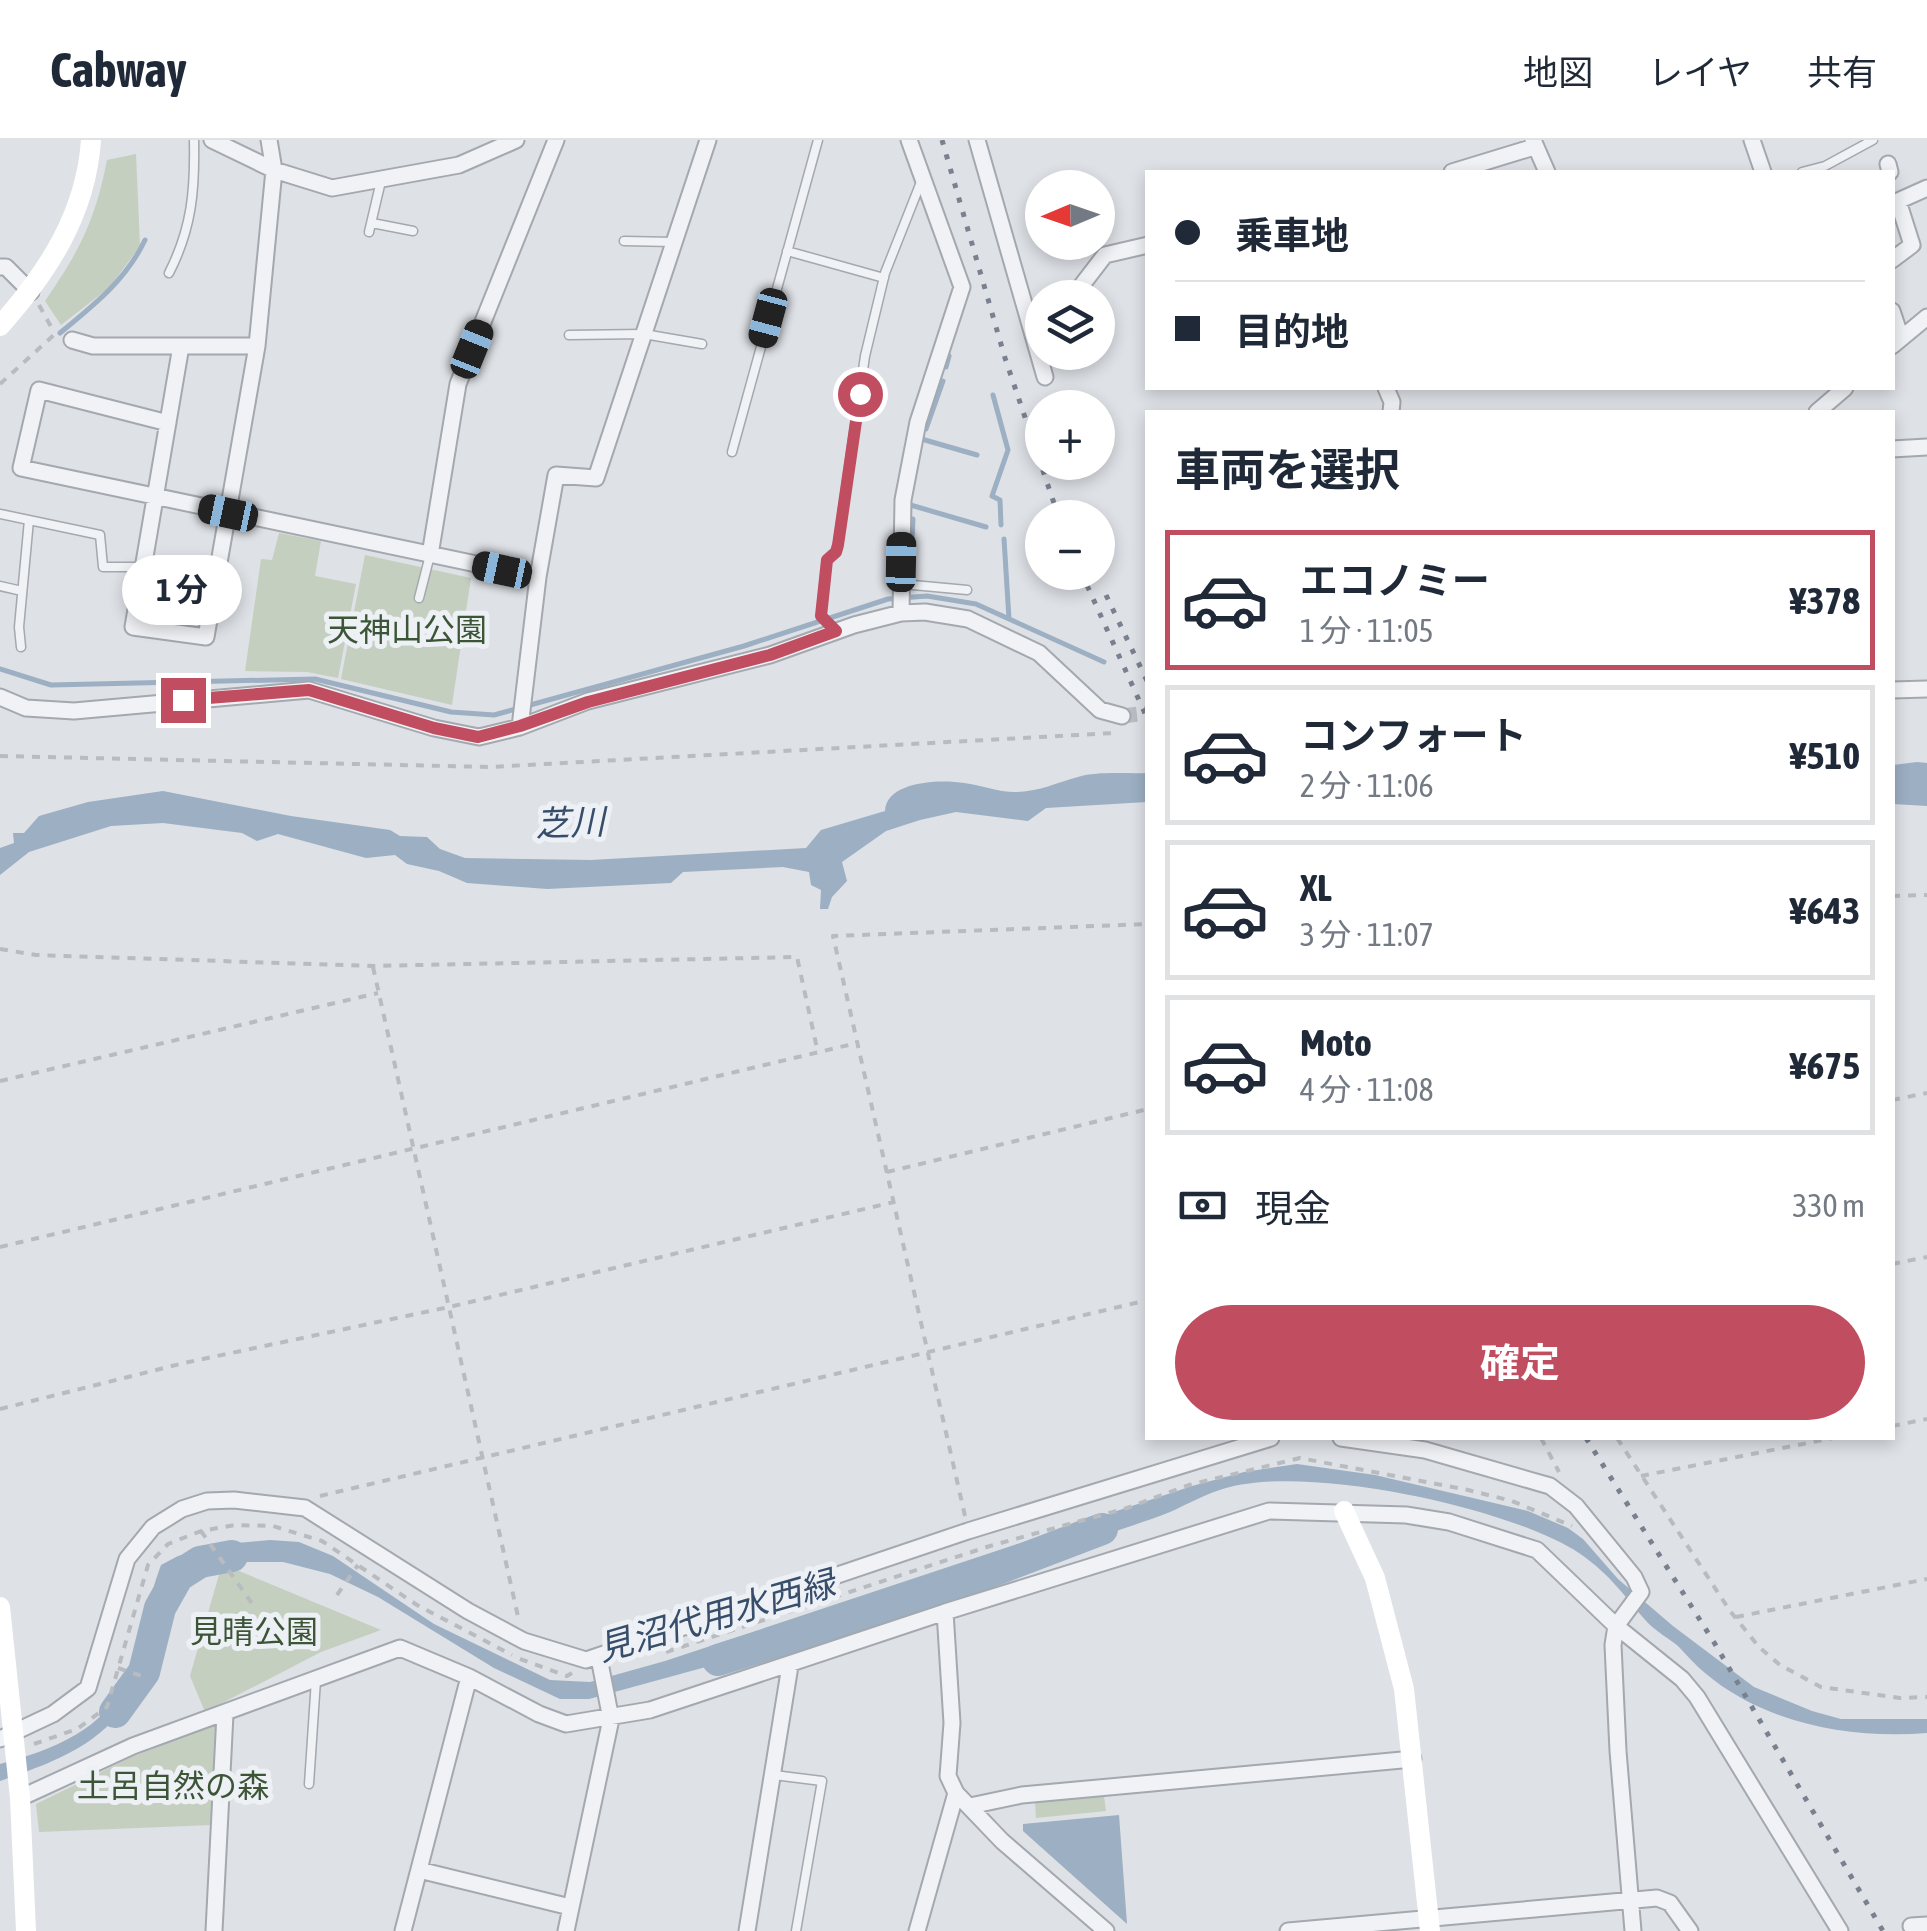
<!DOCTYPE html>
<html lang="ja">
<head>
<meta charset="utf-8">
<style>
	:root { --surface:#fff; --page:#f6f6f7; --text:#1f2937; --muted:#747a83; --line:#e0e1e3; --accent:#c04e60 }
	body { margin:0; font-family:"Asap Condensed","Noto Sans JP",sans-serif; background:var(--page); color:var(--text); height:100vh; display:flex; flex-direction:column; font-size:38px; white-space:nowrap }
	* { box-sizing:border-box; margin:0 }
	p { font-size:32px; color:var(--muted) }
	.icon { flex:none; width:55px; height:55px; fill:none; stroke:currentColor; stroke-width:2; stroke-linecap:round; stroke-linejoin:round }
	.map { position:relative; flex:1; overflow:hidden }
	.details { position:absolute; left:1145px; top:270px; width:750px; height:1030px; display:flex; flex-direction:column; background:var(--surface); border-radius:0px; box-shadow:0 5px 15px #0003 }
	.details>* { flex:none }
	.guide { position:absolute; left:1145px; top:30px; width:750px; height:220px; border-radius:0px; box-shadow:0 5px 15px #0003; display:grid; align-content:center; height:220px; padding:0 30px; background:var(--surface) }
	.needle { width:65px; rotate:268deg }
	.tools { position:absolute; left:1025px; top:30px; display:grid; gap:20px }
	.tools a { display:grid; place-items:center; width:90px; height:90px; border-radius:50%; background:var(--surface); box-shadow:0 5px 15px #0003; font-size:50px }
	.end { position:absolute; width:45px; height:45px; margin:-22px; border:12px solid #c04e60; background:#fff; box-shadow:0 0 0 5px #fff }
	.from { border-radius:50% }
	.bubble { position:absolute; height:70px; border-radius:35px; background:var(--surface); box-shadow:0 5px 15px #0003; font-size:32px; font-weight:700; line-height:70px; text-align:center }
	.car { position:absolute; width:30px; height:60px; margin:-30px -15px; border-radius:12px; box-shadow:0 0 8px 2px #0007; background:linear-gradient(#222 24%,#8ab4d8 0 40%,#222 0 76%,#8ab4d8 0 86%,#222 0) }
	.guide b { display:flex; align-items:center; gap:35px; height:95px; font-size:38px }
	.guide b+b { border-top:2px solid var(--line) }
	.guide i { width:25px; height:25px; background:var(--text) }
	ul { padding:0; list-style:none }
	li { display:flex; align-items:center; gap:30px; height:140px; margin:0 20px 15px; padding:0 10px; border:5px solid var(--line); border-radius:0px }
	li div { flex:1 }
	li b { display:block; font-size:38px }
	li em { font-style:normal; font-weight:700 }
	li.selected { border-color:var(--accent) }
	li>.icon { width:90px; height:90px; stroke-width:1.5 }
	h2 { padding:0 30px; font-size:45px; line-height:120px }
	.pay { display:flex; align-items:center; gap:25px; height:110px; padding:0 30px; font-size:38px }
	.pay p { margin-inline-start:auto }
	.cta { display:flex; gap:20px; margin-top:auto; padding:20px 30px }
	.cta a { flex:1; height:115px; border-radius:60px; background:var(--accent); color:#fff; font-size:40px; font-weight:700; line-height:115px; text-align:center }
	header { display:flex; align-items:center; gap:60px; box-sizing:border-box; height:140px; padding:0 50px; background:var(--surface); border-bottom:2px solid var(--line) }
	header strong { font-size:48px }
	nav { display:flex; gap:55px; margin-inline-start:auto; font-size:35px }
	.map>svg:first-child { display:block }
	.green { fill:#c4cfc0 }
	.water { fill:#9cafc3 }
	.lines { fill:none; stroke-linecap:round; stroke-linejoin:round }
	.stream { stroke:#9cafc3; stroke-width:5 }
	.river { stroke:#9cafc3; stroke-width:32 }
	.street-tunnel { stroke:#babec4; stroke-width:15; stroke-dasharray:15 8; stroke-linecap:butt }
	.lane-casing { stroke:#a4a8af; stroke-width:11 }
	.street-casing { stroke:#a4a8af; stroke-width:19 }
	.path { stroke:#b8bcc1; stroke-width:4; stroke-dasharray:8 8; stroke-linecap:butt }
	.lane { stroke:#f0f2f5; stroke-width:8 }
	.street { stroke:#f0f2f5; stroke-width:15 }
	.secondary { stroke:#fff; stroke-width:20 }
	.rail { stroke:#79818e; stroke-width:5; stroke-dasharray:5 10; stroke-linecap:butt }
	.route { stroke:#c04e60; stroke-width:12 }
	.labels { text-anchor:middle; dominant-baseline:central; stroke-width:10; stroke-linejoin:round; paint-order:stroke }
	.park-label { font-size:32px; fill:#3d5537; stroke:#edf0f4 }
	.water-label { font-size:35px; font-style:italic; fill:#374e6b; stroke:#edf0f4 }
</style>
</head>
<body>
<header>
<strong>Cabway</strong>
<nav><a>地図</a><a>レイヤ</a><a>共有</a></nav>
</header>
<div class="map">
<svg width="1927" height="1791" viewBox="0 0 1927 1791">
	<rect width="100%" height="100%" fill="#dee1e6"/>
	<path class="green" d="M136,14L140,106L110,147L61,185L45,161C80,110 95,81 107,20Z
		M279,393L321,401L315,436L356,444L338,538L307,532L245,531L261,419L272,420Z
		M365,415L471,438L452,565L341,539Z
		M222,1424L381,1490L321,1512L205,1572L190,1536Z
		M217,1583L212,1685L39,1692L36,1664L130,1618Z
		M1104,1656L1106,1671L1036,1678L1035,1662Z"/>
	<path class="water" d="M1917,622L1927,623V666L1893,664V625Z
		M1147,633V662L1046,668L1028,681L956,672L920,680L886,691L842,722L847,741L832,757L828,769H820L821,750L811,745L809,732L783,727L683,732L671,743L547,749L467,743L439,731L407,724L395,715L366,718L278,694L257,701L242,693L163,683L111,686L29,712L0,735V708L14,703L13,693H24L39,676L88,662L163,651L291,676L390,690L400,696L427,697L440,709L465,718L591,720L806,708L821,690L885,671C886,641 941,639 964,643C982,645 1000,653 1018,652C1040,651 1056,643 1078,637C1098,631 1126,634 1147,633Z
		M1297,1324L1375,1335L1528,1371L1568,1388L1583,1399L1618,1439L1673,1486L1754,1547L1812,1571L1841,1579H1927V1593C1851,1599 1765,1584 1705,1533C1695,1525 1687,1515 1678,1506C1668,1498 1657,1492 1648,1483C1623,1455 1612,1436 1579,1413C1509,1367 1307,1324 1226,1348C1207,1353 1188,1364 1170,1372C1147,1381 1122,1389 1099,1397L1076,1399L1064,1405L1058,1402L955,1441L948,1443L946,1440L931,1448L771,1501L746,1516L589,1559H560L494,1528L378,1457L330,1434L283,1422H243L178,1431C168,1457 163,1485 153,1512C122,1595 78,1614 0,1641V1624C52,1610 106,1590 128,1536C143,1500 147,1461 161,1425L178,1416L227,1404L270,1400L299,1402L333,1416L434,1484L550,1540L590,1542L665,1521L1192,1346L1244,1332Z
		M1119,1675L1127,1784L1023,1691V1684Z"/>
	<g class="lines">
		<path class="stream" d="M60,193C94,165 126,140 145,100
			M946,227L949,216
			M993,255L1008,310L992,356L1000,360L1001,385
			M926,289L943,241
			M918,298L977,315
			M907,364L986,387
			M1004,399L1009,479
			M911,422L913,379
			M0,529L51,545L315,539L451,572L494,575L744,506L888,459L927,456L976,464L1104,522"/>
		<path class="river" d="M718,1520L950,1447L1102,1389
			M115,1572L144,1532L160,1468L178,1436L200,1422L232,1416"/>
		<path class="street-tunnel" d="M1122,576L1148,573"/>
		<g class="lane-casing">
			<path id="lane" d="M1802,32L1825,26L1873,0
				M372,83L413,91
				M369,92L381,41
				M624,101L674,102
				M787,111L884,138
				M169,133C192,88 195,50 194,0
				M569,195L644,194L702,204
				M732,312L818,0
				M0,374L100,395L103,427H143
				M902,444L967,450
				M0,446L22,451
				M419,458L430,415
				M836,491L821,476L827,420L836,412L838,405L865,216L885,133L921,42
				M21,507L19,487L29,380
				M774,1635L822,1641L796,1791
				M309,1644L316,1540"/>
		</g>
		<g class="street-casing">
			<path id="street" d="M212,0L274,30L332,48L459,25L516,0
				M977,0L1045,237
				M1533,0L1547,32
				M1752,0L1763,32
				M1888,24L1890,32
				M1452,32L1534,7
				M1892,120L1912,105L1898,61L1927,48
				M0,127H6L31,152
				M1072,158L1105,115L1148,105
				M1892,171L1901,198
				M72,200L93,206H257
				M181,206L133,487L206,497L257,206L274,30L269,0
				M1892,206L1927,177
				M1386,248L1392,262L1391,272
				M1817,272L1845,248
				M168,283L39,250L21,328L538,437
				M1892,309L1927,307
				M430,415L458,244L556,0
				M901,473L903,360L918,282L962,147L909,0
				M1892,550L1927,549
				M0,557L26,568L74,571L309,550L434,588L479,597L520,587L588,561L770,515L854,485L901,473L925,472L968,479L1039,513L1100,570L1122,576
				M520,587L538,437L556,335L596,338L708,0
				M1341,1298L1425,1310L1550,1346L1576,1366L1634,1437L1641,1452L1616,1486L1613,1505L1618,1611L1633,1791
				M945,1472L1269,1371L1406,1375L1449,1382L1537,1410L1616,1486L1682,1539L1697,1557L1840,1791
				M0,1599L53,1574L88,1548L127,1419L153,1387L182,1369L207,1361L234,1360L305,1368L468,1471L524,1501L586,1520L968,1391L1271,1298
				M20,1658L133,1606L400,1508L469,1537L539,1574L566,1584L650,1570L945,1472L952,1583L948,1636L956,1653L1002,1701L1106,1791
				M970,1666L1022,1655L1413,1619
				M419,1730L570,1767
				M1911,1786L1927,1785
				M214,1791L225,1574
				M403,1791L469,1537
				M566,1791L611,1579L599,1518
				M747,1791L790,1526
				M917,1791L956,1653
				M1288,1791L1657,1758L1670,1763L1690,1791"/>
		</g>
		<path class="path" d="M39,165L54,192
			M0,244L55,194
			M0,616L490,627L1114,593
			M1892,756L1927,755
			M0,809L36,815L373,826L797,817L818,913
			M373,827L519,1481
			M0,941L378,853
			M1892,960L1927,953
			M887,1032L1148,969
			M0,1107L857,903
			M1892,1124L1927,1117
			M0,1269L184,1223L449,1167L894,1062
			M1892,1286L1927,1279
			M1541,1298L1559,1332
			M1617,1298L1730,1471L1759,1507L1780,1525L1821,1547L1900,1558L1927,1557
			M1641,1336L1833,1298
			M320,1356L1148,1160
			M965,1376L833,796L1148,784
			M201,1391L253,1465
			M337,1455L358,1425
			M1736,1477L1927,1439
			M666,1512L990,1406L1127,1368L1189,1345L1300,1318L1468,1350L1512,1361L1572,1386
			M520,1519L567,1536L572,1533
			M118,1528L148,1538
			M34,1604L77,1589L107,1567L148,1425L168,1404L201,1391L235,1385L273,1386L322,1401L417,1465L512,1515"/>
		<use href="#lane" class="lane"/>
		<use href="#street" class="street"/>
		<path class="secondary" d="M0,186C48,132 86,74 91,0
			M1344,1371L1375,1438L1404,1549L1430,1791
			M0,1467L20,1658L26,1791"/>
		<path class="rail" d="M942,0L1005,218L1059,378
			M1081,432L1148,580
			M1106,455L1148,543
			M1586,1298L1715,1504L1883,1791"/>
	</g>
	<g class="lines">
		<path class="route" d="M183,560L309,550L434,588L478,597L520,586L588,562L770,515L836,491L821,476L827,420L836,412L838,405L860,254"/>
	</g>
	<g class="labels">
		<g class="park-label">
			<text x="407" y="489">天神山公園</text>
			<text x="254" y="1491">見晴公園</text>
			<text x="173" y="1645">土呂自然の森</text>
		</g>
		<g class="water-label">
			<text transform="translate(570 682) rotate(-2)">芝川</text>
			<text transform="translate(716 1475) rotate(-16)">見沼代用水西緑</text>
		</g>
	</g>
</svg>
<div class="tools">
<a><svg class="needle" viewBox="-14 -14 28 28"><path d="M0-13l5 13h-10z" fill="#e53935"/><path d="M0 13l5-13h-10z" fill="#747a83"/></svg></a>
<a><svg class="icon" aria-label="layers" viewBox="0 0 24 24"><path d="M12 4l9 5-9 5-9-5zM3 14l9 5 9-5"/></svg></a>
<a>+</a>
<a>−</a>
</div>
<i class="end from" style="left:860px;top:254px"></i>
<i class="end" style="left:183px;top:560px"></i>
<div class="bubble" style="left:122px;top:415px;width:120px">1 分</div>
<i class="car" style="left:768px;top:178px;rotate:195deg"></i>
<i class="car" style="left:472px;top:209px;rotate:22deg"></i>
<i class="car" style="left:228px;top:373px;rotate:282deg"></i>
<i class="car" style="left:901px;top:422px;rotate:1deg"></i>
<i class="car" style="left:502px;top:430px;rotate:282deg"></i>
<div class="guide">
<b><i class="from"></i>乗車地</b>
<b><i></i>目的地</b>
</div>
<section class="details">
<h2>車両を選択</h2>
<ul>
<li class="selected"><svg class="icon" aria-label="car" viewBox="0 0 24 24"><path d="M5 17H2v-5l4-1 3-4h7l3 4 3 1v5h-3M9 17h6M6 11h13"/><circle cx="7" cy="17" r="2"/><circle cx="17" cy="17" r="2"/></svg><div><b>エコノミー</b><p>1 分 · 11:05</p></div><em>¥378</em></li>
<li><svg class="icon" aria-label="car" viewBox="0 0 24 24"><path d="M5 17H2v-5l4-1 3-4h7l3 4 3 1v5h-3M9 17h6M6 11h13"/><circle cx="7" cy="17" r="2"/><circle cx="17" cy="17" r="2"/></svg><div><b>コンフォート</b><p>2 分 · 11:06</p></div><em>¥510</em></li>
<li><svg class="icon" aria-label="car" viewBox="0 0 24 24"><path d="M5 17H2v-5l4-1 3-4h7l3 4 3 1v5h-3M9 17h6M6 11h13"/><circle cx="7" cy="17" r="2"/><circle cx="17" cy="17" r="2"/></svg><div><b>XL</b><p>3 分 · 11:07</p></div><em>¥643</em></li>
<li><svg class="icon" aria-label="car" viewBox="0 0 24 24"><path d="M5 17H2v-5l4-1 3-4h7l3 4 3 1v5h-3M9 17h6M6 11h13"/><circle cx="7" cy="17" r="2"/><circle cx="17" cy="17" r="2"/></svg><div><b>Moto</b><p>4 分 · 11:08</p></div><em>¥675</em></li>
</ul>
<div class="pay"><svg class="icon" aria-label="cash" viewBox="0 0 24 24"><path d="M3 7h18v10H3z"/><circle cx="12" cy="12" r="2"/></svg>現金<p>330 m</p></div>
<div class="cta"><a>確定</a></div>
</section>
</div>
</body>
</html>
